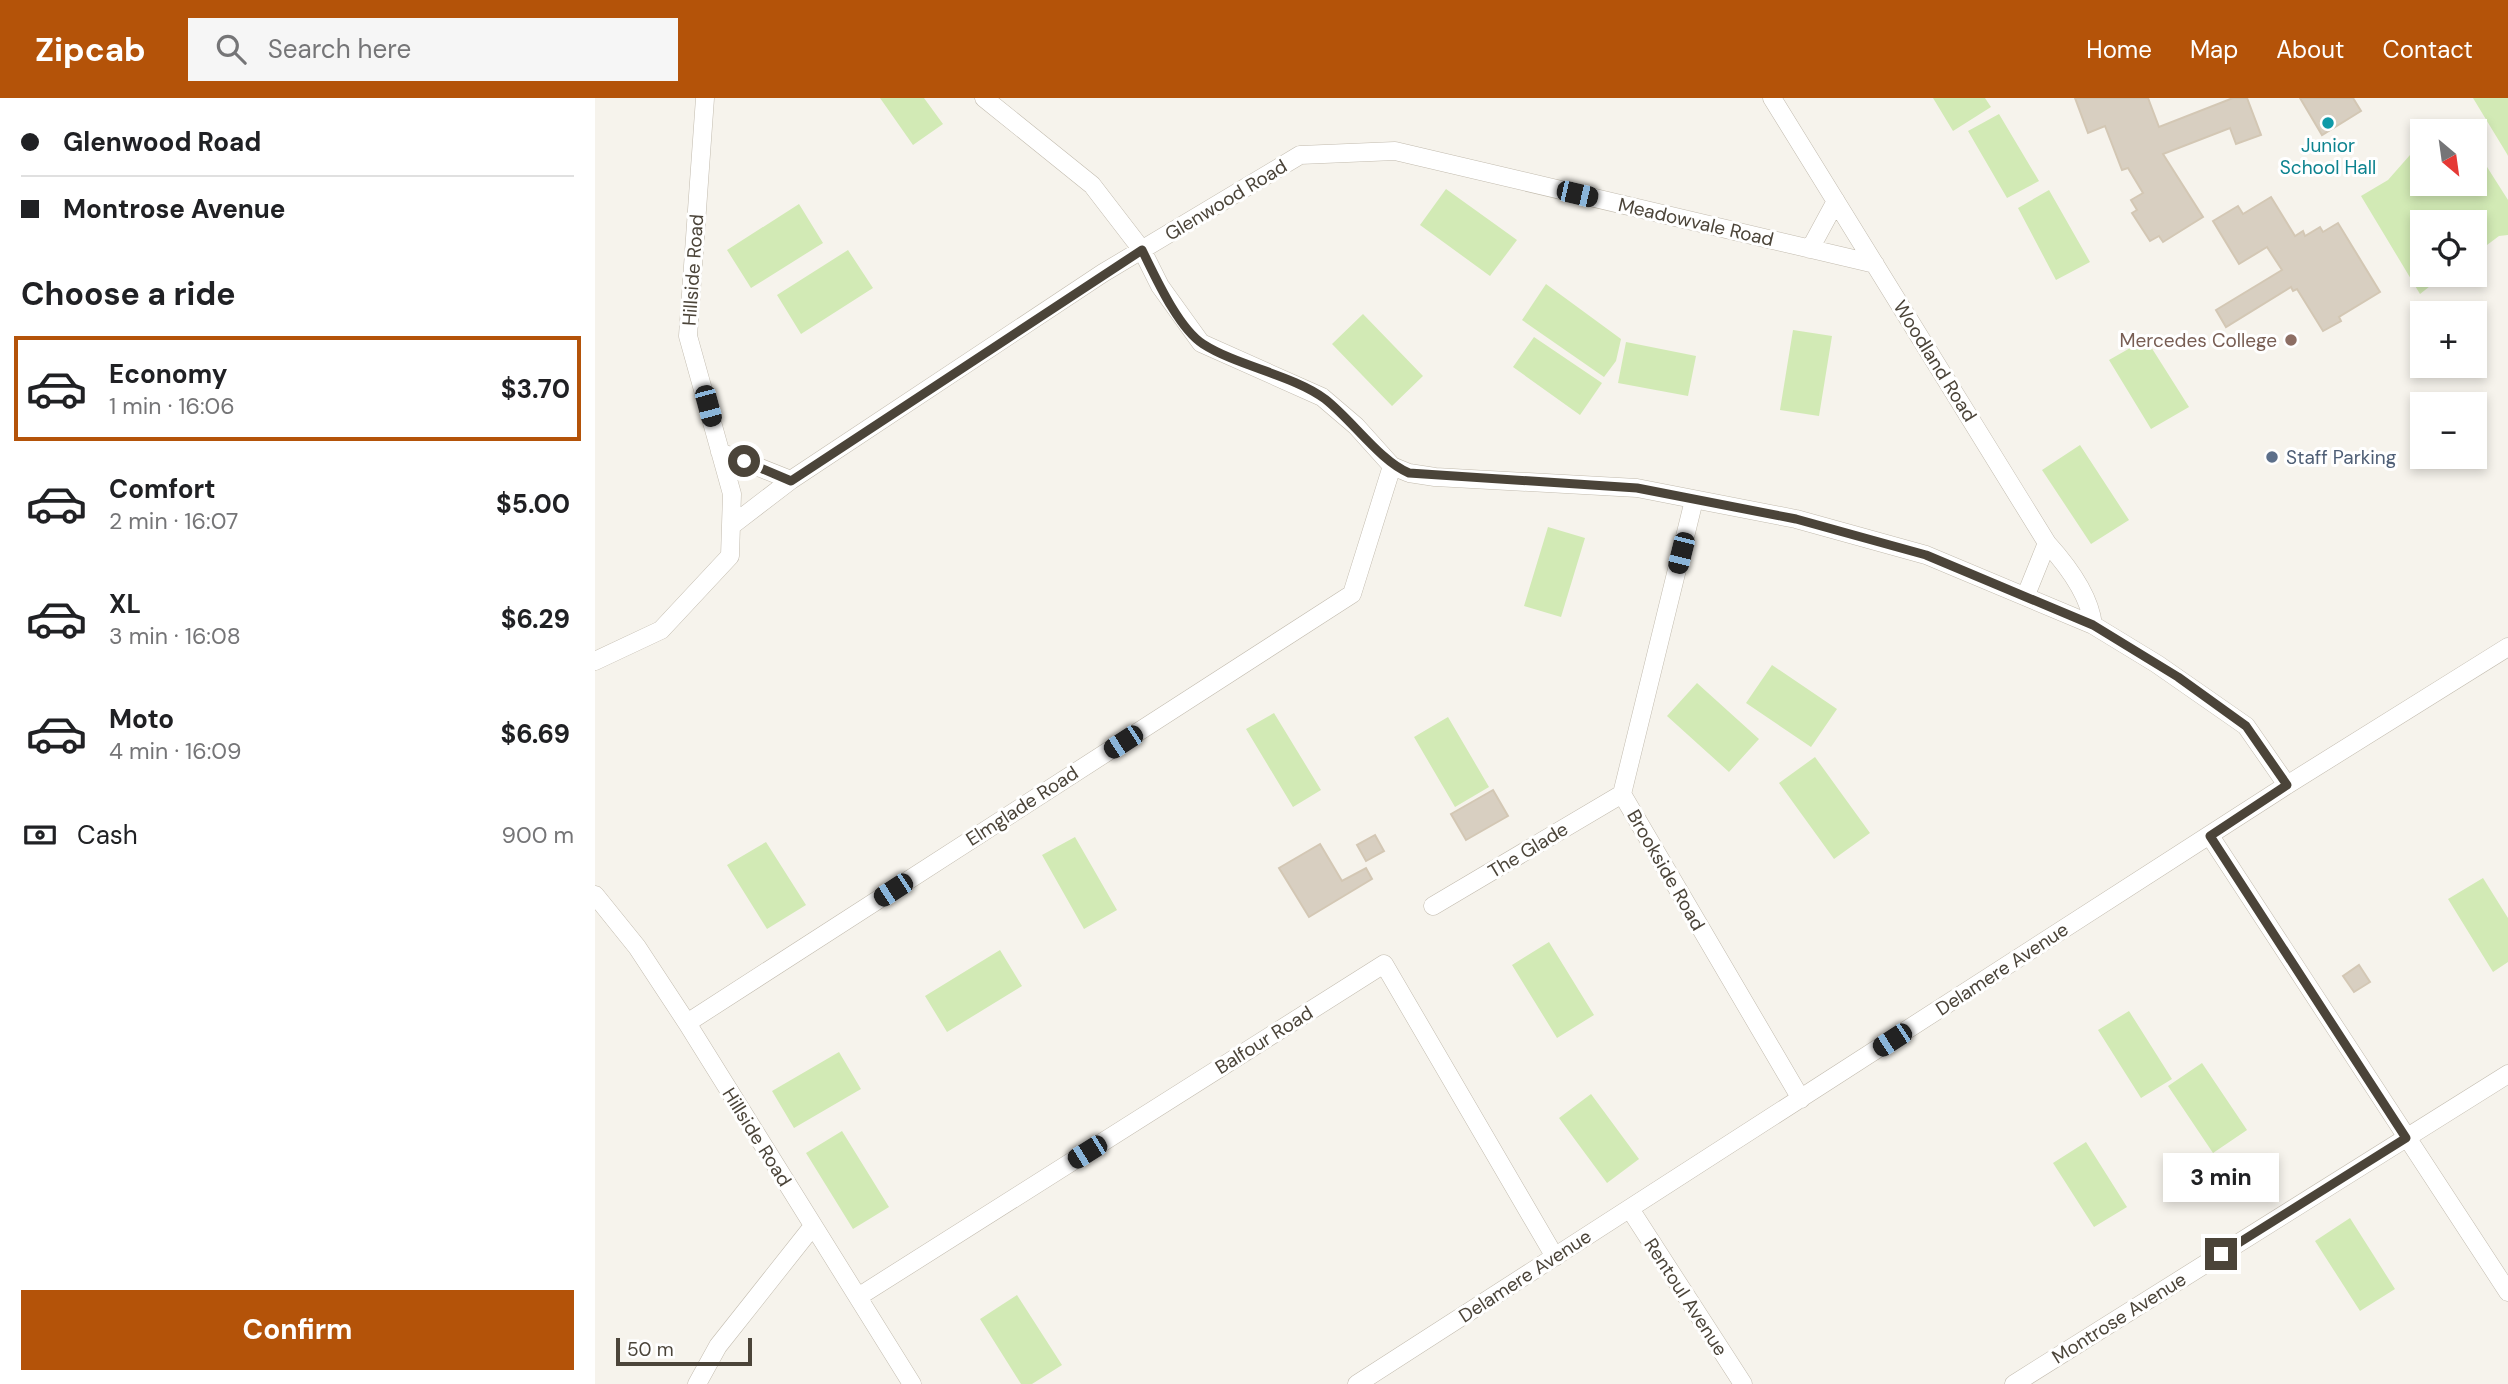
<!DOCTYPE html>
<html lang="en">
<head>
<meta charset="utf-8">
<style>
	:root { --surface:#fff; --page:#f6f6f6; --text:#202124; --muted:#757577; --line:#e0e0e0; --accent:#b45309 }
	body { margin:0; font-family:"DM Sans",sans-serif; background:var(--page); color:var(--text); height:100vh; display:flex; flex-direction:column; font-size:26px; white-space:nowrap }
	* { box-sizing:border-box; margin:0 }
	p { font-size:23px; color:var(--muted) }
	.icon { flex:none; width:38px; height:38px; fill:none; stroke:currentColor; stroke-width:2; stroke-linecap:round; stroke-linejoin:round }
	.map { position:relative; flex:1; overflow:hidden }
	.drawer { display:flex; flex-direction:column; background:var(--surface); width:595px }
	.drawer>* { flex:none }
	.hud { display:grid; align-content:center; height:154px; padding:0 21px; background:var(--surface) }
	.needle { width:46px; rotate:151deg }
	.tools { position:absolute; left:1815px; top:21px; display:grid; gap:14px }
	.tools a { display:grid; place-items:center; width:77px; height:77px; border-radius:0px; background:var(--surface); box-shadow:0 4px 10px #0003; font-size:35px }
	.scale { position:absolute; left:21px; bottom:18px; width:136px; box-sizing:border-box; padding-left:7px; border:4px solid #4b4439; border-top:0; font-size:19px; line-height:24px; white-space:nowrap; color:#4b4439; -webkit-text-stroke:5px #fff; paint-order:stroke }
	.end { position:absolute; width:32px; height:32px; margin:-16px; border:9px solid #4b4439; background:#fff; box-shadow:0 0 0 4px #fff }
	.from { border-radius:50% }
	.bubble { position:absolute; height:49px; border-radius:0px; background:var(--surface); box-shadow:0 4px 10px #0003; font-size:23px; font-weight:700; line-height:49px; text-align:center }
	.car { position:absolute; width:21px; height:42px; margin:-21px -10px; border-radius:9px; box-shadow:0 0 5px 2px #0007; background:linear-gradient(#222 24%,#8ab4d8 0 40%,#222 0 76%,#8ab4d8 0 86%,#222 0) }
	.hud b { display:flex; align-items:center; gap:24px; height:66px; font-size:26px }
	.hud b+b { border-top:2px solid var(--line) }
	.hud i { width:18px; height:18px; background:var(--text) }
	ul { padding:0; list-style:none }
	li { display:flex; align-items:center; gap:21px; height:105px; margin:0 14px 10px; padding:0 7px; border:4px solid transparent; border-radius:0px }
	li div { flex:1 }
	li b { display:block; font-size:26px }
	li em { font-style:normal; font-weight:700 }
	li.current { border-color:var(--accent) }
	li>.icon { width:63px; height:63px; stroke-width:1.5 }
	h2 { padding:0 21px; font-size:32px; line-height:84px }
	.pay { display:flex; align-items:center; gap:18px; height:77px; padding:0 21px; font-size:26px }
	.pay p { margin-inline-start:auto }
	.action { display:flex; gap:14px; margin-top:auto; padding:14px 21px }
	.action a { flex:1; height:80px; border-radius:0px; background:var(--accent); color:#fff; font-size:28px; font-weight:700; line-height:80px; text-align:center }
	header { display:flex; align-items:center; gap:42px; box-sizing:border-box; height:98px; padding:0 35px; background:var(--accent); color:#fff }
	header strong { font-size:33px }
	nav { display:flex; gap:38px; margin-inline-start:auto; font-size:24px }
	.search { width:490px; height:63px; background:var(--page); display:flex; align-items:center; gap:18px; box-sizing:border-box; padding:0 24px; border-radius:0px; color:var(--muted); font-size:26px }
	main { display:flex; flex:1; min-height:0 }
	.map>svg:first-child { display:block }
	.green { fill:#d2eab5 }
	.building { fill:#d8cfc1; stroke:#d3c7b4; stroke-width:2 }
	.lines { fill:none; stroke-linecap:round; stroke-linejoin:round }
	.minor-casing { stroke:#c2bbae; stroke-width:19 }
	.minor { stroke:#fff; stroke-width:18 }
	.route { stroke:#4b4439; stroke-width:9 }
	.culture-dot { fill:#0f9aa8; stroke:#fff; stroke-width:2.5 }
	.education-dot { fill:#8d6e63; stroke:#fff; stroke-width:2.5 }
	.service-dot { fill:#5c6f8a; stroke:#fff; stroke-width:2.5 }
	.labels { text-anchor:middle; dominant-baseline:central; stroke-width:6; stroke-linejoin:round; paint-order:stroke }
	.culture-label { font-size:19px; fill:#0d838f; stroke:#fff }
	.street-label { font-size:19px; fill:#4b4439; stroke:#fff }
	.education-label { font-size:19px; fill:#785e54; stroke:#fff; text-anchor:end }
	.service-label { font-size:19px; fill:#4e5e75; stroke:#fff; text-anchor:start }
</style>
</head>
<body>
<header>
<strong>Zipcab</strong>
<div class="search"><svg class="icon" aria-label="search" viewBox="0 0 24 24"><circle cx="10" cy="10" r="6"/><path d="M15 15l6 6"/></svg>Search here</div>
<nav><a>Home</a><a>Map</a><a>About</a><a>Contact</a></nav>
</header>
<main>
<section class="drawer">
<div class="hud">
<b><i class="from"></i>Glenwood Road</b>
<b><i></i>Montrose Avenue</b>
</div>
<h2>Choose a ride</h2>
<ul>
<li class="current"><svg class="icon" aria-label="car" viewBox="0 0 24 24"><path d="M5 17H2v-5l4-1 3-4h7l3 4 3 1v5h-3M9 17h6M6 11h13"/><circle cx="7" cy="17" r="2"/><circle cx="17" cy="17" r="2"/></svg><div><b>Economy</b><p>1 min · 16:06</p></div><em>$3.70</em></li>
<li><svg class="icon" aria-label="car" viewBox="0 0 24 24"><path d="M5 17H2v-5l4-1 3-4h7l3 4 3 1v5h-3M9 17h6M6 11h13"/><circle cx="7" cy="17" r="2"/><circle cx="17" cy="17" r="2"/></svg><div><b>Comfort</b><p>2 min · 16:07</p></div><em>$5.00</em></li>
<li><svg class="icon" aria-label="car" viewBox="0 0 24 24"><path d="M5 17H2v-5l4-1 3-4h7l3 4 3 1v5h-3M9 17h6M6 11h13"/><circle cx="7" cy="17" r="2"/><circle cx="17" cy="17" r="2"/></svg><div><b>XL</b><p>3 min · 16:08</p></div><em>$6.29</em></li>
<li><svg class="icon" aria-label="car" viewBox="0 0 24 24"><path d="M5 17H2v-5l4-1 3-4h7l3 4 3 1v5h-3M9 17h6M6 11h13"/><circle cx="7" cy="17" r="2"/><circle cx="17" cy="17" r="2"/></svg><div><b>Moto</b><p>4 min · 16:09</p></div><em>$6.69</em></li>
</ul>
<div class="pay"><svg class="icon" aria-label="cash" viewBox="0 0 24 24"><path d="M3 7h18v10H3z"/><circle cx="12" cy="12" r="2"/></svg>Cash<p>900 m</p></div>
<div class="action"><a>Confirm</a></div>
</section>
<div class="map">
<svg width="1913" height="1286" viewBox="0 0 1913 1286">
	<rect width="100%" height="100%" fill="#f6f3ec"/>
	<path class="green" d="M285,0H329L348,26L318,47Z
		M1338,0H1390L1396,9L1358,33Z
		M1878,0H1913V58L1912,56Z
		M1404,16L1444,83L1412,100L1373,33Z
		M1880,50L1913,102V137L1904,138L1880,156V124H1827V177H1849L1825,196L1766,98L1793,82L1815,57L1826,52L1827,86H1880Z
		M851,91L922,142L895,178L825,127Z
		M1454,92L1495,164L1461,182L1423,110Z
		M204,106L228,145L156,190L132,152Z
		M253,152L278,190L206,236L182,197Z
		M951,186L1026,241L1021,263L1009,279L927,222Z
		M768,216L828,278L797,308L737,246Z
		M1198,232L1237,238L1224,318L1185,312Z
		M939,239L1007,285L985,317L918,269Z
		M1551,241L1594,309L1556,331L1514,262Z
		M1031,244L1101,258L1093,298L1023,285Z
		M1485,347L1534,422L1496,446L1447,372Z
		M953,429L990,440L966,519L929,508Z
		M1177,567L1242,611L1216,649L1151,605Z
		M1102,585L1164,641L1134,674L1072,618Z
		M679,615L726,692L698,709L651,631Z
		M853,619L894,689L860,709L819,639Z
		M1220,659L1275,735L1239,761L1184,685Z
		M480,739L522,812L489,831L447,757Z
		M171,744L211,807L172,831L132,767Z
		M1888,780L1913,820V864L1898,874L1853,801Z
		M954,844L999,917L962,940L917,867Z
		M405,852L427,888L352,934L330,898Z
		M1534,913L1577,981L1546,1000L1503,932Z
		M244,954L266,991L199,1030L177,993Z
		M1607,965L1652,1032L1618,1055L1573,988Z
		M996,996L1044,1061L1012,1085L964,1020Z
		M247,1033L294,1109L258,1131L211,1055Z
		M1491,1044L1532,1109L1499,1129L1458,1065Z
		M1755,1120L1800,1191L1765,1213L1720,1143Z
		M422,1197L467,1267L437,1286H426L385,1221Z"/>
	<path class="building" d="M1480,0H1553L1564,29L1638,0H1652L1666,37L1641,46L1635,30L1568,56L1608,119L1568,144L1564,138L1555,143L1537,115L1542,112L1536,102L1548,95L1533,70L1527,72L1510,28L1493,35Z
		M1705,0H1758L1766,13L1727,37Z
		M1676,99L1700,138L1708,133L1710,138L1725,129L1728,134L1743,125L1785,194L1744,219L1746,223L1728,233L1702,191L1698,193L1696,189L1631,229L1621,212L1687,172L1672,149L1644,166L1618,123L1643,108L1648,116Z
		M898,692L913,718L871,742L856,716Z
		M780,737L789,753L771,763L762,747Z
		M725,746L747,783L771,770L777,781L714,819L684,770Z
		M1764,867L1775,884L1759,894L1748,878Z"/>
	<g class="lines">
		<g class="minor-casing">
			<path id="minor" d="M389,0L497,87L547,152L565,188L606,245L727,299L761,328L797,368L814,375L840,379L1042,390L1201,421L1331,457L1498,527L1562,566L1651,628L1692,687
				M1177,0L1452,445C1471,466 1495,497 1498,527
				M1215,151L1241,103
				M125,354L196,382
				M1099,402L1027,696L1206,1001
				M136,428L196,382L508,175L705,57L800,53L1280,166
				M1431,497L1452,445
				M0,563L66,532L135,458L137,396L93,238L110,0
				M1615,738L1913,1194
				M0,797L42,849L92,925L317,1286
				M838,808L1027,696
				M92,925L757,496L797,368
				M1035,1111L1148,1286
				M263,1199L789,866L960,1159
				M102,1286L123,1248L218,1128
				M762,1286L1692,687L1913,549
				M1419,1286L1913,976"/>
		</g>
		<use href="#minor" class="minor"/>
	</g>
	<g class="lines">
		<path class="route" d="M149,363L196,383L547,152C560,178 583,230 608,246C642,268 698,277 730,301C758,323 785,363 814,375L1042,390L1201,421L1331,457L1498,527L1583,579L1651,628L1692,687L1615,738L1811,1040L1626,1156"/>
	</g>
	<circle class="culture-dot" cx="1733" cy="25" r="7"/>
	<circle class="education-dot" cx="1696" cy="242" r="7"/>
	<circle class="service-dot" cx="1677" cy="359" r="7"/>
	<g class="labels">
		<g class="culture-label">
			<text x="1733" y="47">Junior<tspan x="1733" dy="22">School Hall</tspan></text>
		</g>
		<g class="street-label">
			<text transform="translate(631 102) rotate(-31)">Glenwood Road</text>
			<text transform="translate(1101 124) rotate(13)">Meadowvale Road</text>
			<text transform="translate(98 172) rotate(-86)">Hillside Road</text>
			<text transform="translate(1340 263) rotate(58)">Woodland Road</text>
			<text transform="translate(427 708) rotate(-33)">Elmglade Road</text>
			<text transform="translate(933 752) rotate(-31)">The Glade</text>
			<text transform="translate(1071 772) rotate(60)">Brookside Road</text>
			<text transform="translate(1407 871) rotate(-33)">Delamere Avenue</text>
			<text transform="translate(669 942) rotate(-32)">Balfour Road</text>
			<text transform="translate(162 1039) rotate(58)">Hillside Road</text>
			<text transform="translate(930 1178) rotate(-33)">Delamere Avenue</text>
			<text transform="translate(1091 1199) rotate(57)">Rentoul Avenue</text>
			<text transform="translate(1524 1220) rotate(-32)">Montrose Avenue</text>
		</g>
		<g class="education-label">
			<text x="1682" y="242">Mercedes College</text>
		</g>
		<g class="service-label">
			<text x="1691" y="359">Staff Parking</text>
		</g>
	</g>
</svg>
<div class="tools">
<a><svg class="needle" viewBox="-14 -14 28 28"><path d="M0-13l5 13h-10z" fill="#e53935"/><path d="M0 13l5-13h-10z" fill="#757577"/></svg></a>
<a><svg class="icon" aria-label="locate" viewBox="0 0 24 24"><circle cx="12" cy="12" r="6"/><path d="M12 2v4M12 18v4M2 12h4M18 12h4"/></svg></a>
<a>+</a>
<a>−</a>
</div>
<div class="scale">50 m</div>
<i class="end from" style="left:149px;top:363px"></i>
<i class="end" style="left:1626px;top:1156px"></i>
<div class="bubble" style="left:1568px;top:1055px;width:116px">3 min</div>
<i class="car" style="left:982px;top:96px;rotate:103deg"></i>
<i class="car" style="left:113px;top:308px;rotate:165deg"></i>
<i class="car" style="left:1086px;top:455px;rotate:194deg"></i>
<i class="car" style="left:528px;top:644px;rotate:237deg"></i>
<i class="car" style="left:298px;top:792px;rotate:237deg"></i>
<i class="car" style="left:1297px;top:942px;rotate:237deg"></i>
<i class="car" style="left:492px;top:1054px;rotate:238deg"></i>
</div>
</main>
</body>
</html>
